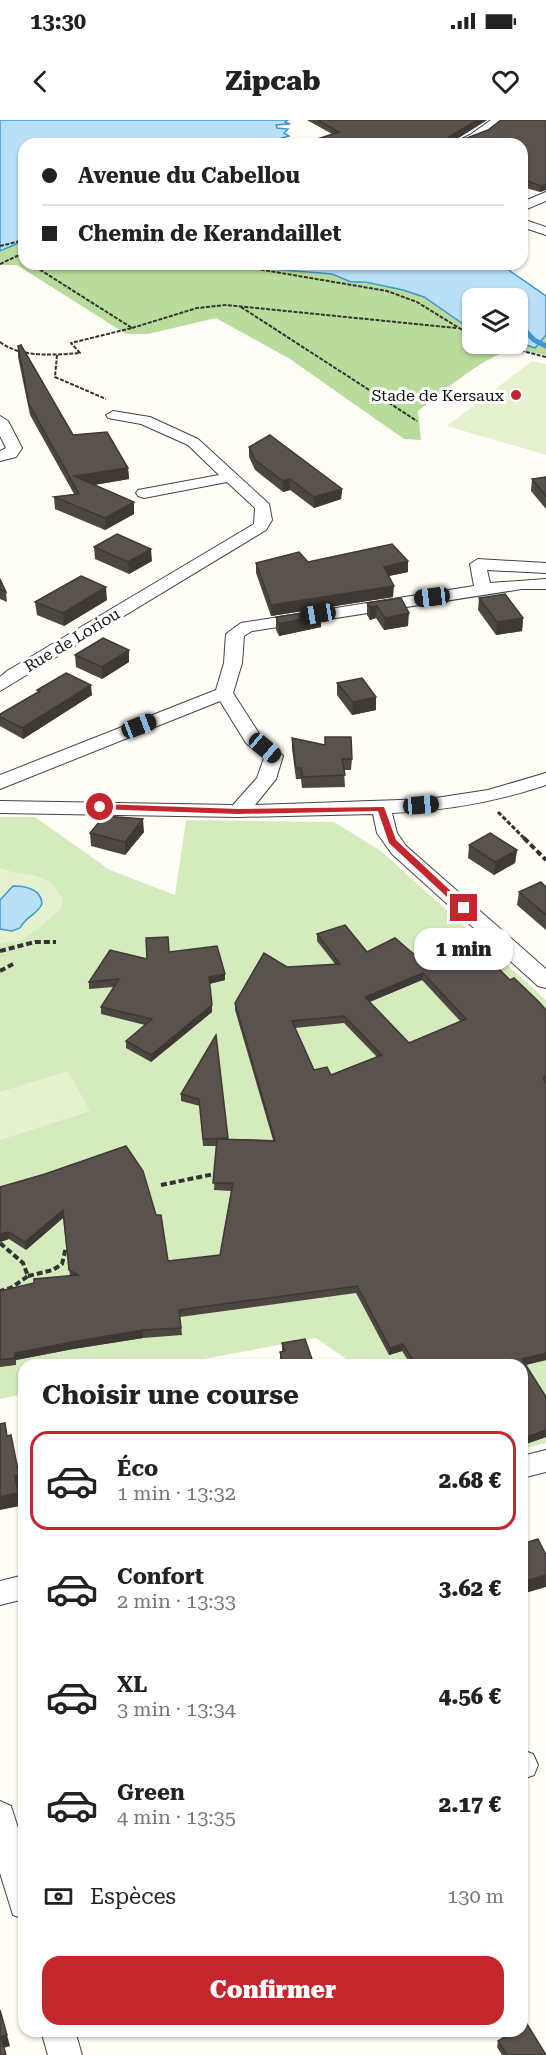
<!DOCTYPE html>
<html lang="fr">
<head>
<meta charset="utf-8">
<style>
	:root { --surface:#fff; --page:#f6f6f6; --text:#222; --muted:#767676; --line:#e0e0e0; --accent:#c4262e }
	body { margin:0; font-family:"Roboto Serif",serif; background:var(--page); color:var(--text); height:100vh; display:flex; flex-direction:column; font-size:22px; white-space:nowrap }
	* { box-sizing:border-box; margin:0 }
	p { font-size:20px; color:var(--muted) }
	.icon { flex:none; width:33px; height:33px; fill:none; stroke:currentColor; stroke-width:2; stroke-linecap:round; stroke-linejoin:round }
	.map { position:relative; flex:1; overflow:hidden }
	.details { position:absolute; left:18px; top:1239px; width:510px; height:678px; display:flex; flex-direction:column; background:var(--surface); border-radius:18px; box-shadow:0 2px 4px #0004 }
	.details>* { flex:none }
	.top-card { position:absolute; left:18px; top:18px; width:510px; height:132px; border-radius:18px; box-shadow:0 2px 4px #0004; display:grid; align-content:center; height:132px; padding:0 24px; background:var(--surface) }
	.fabs { position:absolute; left:462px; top:168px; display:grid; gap:12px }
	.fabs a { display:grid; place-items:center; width:66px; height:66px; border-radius:12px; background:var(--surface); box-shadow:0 2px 4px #0004; font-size:30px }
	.end { position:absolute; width:27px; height:27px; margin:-14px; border:8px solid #c4262e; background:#fff; box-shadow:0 0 0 3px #fff }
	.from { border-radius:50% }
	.bubble { position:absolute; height:42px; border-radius:18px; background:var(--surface); box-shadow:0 2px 4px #0004; font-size:20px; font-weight:800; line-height:42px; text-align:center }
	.car { position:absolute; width:18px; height:36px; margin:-18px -9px; border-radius:8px; box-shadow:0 0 4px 2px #0007; background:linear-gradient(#222 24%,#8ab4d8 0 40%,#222 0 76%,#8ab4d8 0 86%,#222 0) }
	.top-card b { display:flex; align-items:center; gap:21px; height:57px; font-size:22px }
	.top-card b+b { border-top:2px solid var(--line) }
	.top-card i { width:15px; height:15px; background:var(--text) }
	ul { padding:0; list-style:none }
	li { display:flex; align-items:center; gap:18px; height:99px; margin:0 12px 9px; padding:0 12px; border:3px solid transparent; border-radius:18px }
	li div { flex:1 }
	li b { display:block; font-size:22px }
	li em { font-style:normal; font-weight:800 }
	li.current { border-color:var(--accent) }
	li>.icon { width:54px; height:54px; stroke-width:1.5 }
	h2 { padding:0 24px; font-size:27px; line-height:72px }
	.pay { display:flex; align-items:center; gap:15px; height:66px; padding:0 24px; font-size:22px }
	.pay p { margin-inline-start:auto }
	.primary-button { display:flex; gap:12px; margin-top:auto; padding:12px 24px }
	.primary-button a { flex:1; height:69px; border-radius:18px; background:var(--accent); color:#fff; font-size:24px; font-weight:800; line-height:69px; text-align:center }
	.status { display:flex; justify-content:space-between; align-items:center; height:42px; padding:0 30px; background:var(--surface); direction:ltr }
	.status svg { height:16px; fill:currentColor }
	header { display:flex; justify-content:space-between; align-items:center; height:78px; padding:0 24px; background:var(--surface); font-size:27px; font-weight:800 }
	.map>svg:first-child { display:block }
	.green { fill:#d5ebbd }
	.forest { fill:#b9dc9c }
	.pitch { fill:#e6f2cf }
	.water { fill:#b9e0f7; stroke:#3f96cf; stroke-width:1.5 }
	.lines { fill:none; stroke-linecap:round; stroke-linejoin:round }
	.stream { stroke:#3f96cf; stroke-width:5 }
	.minor-casing { stroke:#444; stroke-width:2 }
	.path-far2 { stroke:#333; stroke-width:2; stroke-dasharray:4 1.5; stroke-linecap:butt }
	.path-far1 { stroke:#333; stroke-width:3; stroke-dasharray:4.5 2; stroke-linecap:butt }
	.path { stroke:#333; stroke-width:4; stroke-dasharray:6 3; stroke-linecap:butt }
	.minor { fill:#fff; fill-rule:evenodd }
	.wall { fill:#4d4742; fill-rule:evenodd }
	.shaded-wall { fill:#3f3936 }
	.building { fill:#5a524d; stroke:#3f3936; stroke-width:1.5; fill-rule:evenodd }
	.route { fill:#c4262e }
	.poi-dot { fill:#c4262e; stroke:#fff; stroke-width:2 }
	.labels { text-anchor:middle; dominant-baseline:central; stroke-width:6; stroke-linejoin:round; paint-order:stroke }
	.far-poi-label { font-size:16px; fill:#111; stroke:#fff; text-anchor:end }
	.far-street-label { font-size:16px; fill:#111; stroke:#fff }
</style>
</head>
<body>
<div class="status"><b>13:30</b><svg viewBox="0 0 49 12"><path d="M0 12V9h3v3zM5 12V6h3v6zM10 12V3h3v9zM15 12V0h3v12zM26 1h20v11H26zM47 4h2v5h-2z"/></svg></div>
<header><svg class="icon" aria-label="back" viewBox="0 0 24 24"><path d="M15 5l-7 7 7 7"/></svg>Zipcab<svg class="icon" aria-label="heart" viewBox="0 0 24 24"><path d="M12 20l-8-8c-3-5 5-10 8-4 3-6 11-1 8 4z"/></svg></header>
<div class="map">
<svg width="546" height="1935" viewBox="0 0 546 1935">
	<rect width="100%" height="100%" fill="#fffdf5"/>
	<path class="green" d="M0,697H35L110,750L175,775L186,700L334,702L381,731L546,880V1323L522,1329V1245H355L316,1218L171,1245H24V1274L0,1279Z"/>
	<path class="forest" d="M24,117V144H252L271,149L332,154L351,162H365L403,170L424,177L472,210V224L518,222L535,228L546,216V235C534,232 521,231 508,232C485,235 438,276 418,291L421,320L404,319L290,239L216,198L148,214H126L17,145H0V130L16,124Z"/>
	<path class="pitch" d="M532,241L546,244V335L447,306Z
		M0,748C28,759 48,748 63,780L61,790L22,820L0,824Z
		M68,951L90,991L0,1020V972Z"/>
	<path class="water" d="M0,0H288L285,2L290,4L276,5L277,8L288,9L284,13L289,16L282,18L285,22L276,24H24V117L16,124L0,131Z
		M252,144H500L546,176V215L535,228L518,222V178H472V210L424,177L403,170L365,162H351L332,154L271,149Z
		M13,766C27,766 41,769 42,784C36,796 27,795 20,808L12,811L0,809V780Z"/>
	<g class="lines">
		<path class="stream" d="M518,203L534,220L546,226"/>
		<g class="minor-casing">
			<path id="minor" d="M491,0H504C489,16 473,24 451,24L470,15Z
				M546,72V81L522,91V82Z
				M522,99L546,107V115L522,107Z
				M113,291L150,297L198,319L269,384L272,400L266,410L0,571V557L7,551L254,404L255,388L227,362L144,378L138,376L136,373L138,370L219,355L188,325L141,304L108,298L106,295Z
				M0,296L8,301L22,328L16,337L0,341V331L6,328L0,316Z
				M478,439L546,443V453L487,450L490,463L546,459V469H522L252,511L244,516L242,543L233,573L260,615L283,636L276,659L255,685L429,679L488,670L546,653V665C496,682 444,691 392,693L397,713L406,726L546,849V868L538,866L392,734L377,713L373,694L238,697L0,693V681L233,685L257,658L264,638L246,623L220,581L0,669V655L216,570L224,543L226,514L241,503L474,466L470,444Z
				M546,1330V1352L522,1358V1336Z
				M24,1455V1479L0,1485V1461Z
				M522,1630L533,1634L538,1645L534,1655L523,1659Z
				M0,1681L11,1686L24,1727V1799L13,1795L0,1753Z
				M41,1911H75L82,1935H48Z"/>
		</g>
		<path class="path-far2" d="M0,126L24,120
			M24,132L17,136L24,140
			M0,144L17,136
			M228,144L387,171L417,182L472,216
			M241,187L417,301
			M132,208L197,188L226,185L456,208
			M0,222C21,238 54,235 80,233L71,223L132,208L31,144
			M494,224L546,237
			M57,235L55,257L106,279"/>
		<path class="path-far1" d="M498,692L526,720"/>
		<path class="path" d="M524,718L546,740
			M0,831L35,822H56
			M0,851L13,844
			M161,1065L219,1053
			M0,1123L23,1143L28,1156L11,1168L0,1171
			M28,1156L53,1150L62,1144L66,1127"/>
		<use href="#minor" class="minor"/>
	</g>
	<path class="wall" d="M307,0H487L455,20L467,18L488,10L546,70L540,72L332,14Z
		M18,226L73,315L128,348L129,359L94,365L134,382V394L105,410L55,389L54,377L74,374L30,295L18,237Z
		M249,327L342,369L341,379L314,388L290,370L283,372L255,350L249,337Z
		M546,357V389L531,371L532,359Z
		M94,427L152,441L129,454L95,439Z
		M408,441V452L389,456L393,477L271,496L256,453V443Z
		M0,459L6,472L7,482L0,479Z
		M401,478L408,506L384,510L376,498L370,500L367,495V483Z
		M479,478L523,498L522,511L496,515L478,490Z
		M107,480L64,506L37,495L35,482Z
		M321,495V507L279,516L276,510V497Z
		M129,530V542L102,559L76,547L75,535Z
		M337,563L376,590L352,595L337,575Z
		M37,570L92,575L23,619L0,606V594L38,572Z
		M292,618L325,625L352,639L351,650H344L345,667L302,668L301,659H296L292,629Z
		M144,712L125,735L91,726L90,713Z
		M469,725L517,730L515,743L494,755L468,738Z
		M546,767V810L517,785L519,772Z
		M317,814L367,832L416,836L510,860L546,890V1240L525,1245L546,1277V1317L526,1324L522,1318V1245H411L402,1231L389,1235L356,1173L180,1197L182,1215L143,1218L73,1229L16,1240V1245L0,1247V1171L70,1156L63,1098L26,1130L9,1119L0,1122V1067L168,1141L220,1135L231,1071L214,1070L216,1026H203L200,986L181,981V974L216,915L228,1019L273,1020L235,890V883L287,847L335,844L317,821ZM422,860L461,902L409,923L370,882ZM344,903L377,937L331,955L314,950L295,908Z
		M169,832L225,860L209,864L212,892L151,942L126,928V921L145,905L101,894V887L114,867L89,869V862L147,839Z
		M282,1223L314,1245H280V1232L282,1231Z
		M498,1921L546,1935H502L497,1927Z"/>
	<path class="shaded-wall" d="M477,0H487L449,24V17Z
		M528,61L527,68L522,70V64Z
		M546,64V70L540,72L541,66Z
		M128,348L129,359L76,368L74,356Z
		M290,359V370L283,372V361Z
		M342,369L341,379L314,388V377Z
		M134,382V394L105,410V398Z
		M151,429L152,441L129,454L128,442Z
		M408,441V452L384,457V447Z
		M394,466L393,477L271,496V485Z
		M106,467L107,480L64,506L63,493Z
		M377,486L376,498L370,500V487Z
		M409,493L408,506L384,510L385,498Z
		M321,495V507L279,516V504Z
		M523,498L522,511L496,515L497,502Z
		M129,530V542L102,559V547Z
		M91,565L92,575L23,619L22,608Z
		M376,577V590L352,595L353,582Z
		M143,699L144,712L125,735V722Z
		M517,730L515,743L494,755L495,742Z
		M423,853L422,860L364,884L365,877Z
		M225,854V860L209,864V857Z
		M212,885V892L151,942V935Z
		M63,1090V1098L26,1130L25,1122Z
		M8,1112L9,1119L0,1122V1114Z
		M143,1210V1218L73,1229L16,1240V1245L15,1233L72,1222Z
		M403,1224L402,1231L389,1235L390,1228Z
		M546,1233V1240L522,1246V1239Z
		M546,1310V1317L526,1324L527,1317Z
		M19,1355L21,1368L17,1369L15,1356Z
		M18,1373L20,1386L0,1390V1377Z
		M546,1455V1467L522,1474V1462Z
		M7,1915L10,1926L3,1928L1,1917Z"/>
	<path class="building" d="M318,0H477L449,17L451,20L467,18L488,10L501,0H546V64L541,66L528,61L522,64V24H302L339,12Z
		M21,225L73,315L107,312L128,348L74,356L134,382L105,398L54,377L79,374L29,284L18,226Z
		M270,315L342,369L314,377L290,359L283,361L255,340L249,327Z
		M546,357V376L532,359Z
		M117,414L151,429L128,442L94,427Z
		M392,424L408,441L384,447L394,466L271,485L256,443L299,432L308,442Z
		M81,456L106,467L63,493L35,482Z
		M0,459L6,472L0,469Z
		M505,474L523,498L497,502L479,478Z
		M401,478L409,493L385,498L377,486L370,487L367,483Z
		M317,491L321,495L279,504L276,497Z
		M103,518L129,530L102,547L75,535Z
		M66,553L91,565L22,608L0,597V594L40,571L37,570Z
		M362,558L376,577L353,582L337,563Z
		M325,617H351L352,639H342L345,655L303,657L301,648H296L292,618L325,625Z
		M104,696L143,699L125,722L90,713Z
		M490,713L517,730L495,742L469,725Z
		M541,762L546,767V795L519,772Z
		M345,805L367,832L395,818L416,836L465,815L510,860L514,858L538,881L546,890V957L543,958L546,964V1233L522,1239L546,1277V1310L527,1317L522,1310V1245H416L403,1224L390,1228L357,1166L179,1190L181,1208L143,1210L72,1222L15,1233V1238L0,1240V1171L34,1163V1159L78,1155L69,1150L63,1090L25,1122L8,1112L0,1114V1067L45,1054L126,1026L143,1051L156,1095H161L168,1141L220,1135L233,1063H213L217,1019L275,1021L235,883L264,833L287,847L340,844L317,814ZM423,853L466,899L409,923L365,877ZM344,896L382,935L331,955L327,947L314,950L292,901Z
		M168,817L169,832L217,826L225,854L209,857L212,885L151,935L126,921L152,899L101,887L119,859L89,862L110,830L147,839L146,818Z
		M216,915L228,1018L203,1019L199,979L181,974Z
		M305,1219L314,1245H284L280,1232L285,1231L282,1223Z
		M5,1303L7,1316L11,1315L19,1355L15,1356L18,1373L0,1377V1304Z
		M538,1419L546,1435V1455L522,1462V1424Z
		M0,1890L7,1915L1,1917L6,1935H0Z
		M527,1904L546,1935H507L498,1921L515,1911H522V1907Z"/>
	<path class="route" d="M100,684L238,689L384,687L396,720L469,788L461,790L389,723L378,691L238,694L97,689Z"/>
	<circle class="poi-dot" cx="516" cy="275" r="6"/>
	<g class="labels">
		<g class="far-poi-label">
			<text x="504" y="275">Stade de Kersaux</text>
		</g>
		<g class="far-street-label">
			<text transform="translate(72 520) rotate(-31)">Rue de Loriou</text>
		</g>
	</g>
</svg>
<div class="fabs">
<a><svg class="icon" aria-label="layers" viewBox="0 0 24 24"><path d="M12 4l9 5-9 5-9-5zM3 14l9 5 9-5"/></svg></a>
</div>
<i class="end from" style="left:100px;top:687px"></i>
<i class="end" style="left:464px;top:788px"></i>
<div class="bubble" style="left:414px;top:808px;width:99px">1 min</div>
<i class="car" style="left:432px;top:477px;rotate:263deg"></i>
<i class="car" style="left:318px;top:494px;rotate:261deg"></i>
<i class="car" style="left:139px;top:606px;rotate:69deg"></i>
<i class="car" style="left:265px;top:628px;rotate:130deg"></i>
<i class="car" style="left:421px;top:685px;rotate:85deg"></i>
<div class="top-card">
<b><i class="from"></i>Avenue du Cabellou</b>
<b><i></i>Chemin de Kerandaillet</b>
</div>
<section class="details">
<h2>Choisir une course</h2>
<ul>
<li class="current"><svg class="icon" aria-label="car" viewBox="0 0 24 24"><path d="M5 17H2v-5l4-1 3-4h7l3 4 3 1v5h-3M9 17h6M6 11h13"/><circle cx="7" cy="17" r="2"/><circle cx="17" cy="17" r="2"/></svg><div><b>Éco</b><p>1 min · 13:32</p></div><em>2.68 €</em></li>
<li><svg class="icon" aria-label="car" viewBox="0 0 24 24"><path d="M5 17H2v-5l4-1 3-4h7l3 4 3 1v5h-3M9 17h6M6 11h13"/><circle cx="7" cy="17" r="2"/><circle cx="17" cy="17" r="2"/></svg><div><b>Confort</b><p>2 min · 13:33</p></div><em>3.62 €</em></li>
<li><svg class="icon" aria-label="car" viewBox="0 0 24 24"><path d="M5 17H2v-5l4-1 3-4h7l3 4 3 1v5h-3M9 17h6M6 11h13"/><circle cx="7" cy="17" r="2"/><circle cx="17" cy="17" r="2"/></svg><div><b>XL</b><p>3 min · 13:34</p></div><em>4.56 €</em></li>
<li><svg class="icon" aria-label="car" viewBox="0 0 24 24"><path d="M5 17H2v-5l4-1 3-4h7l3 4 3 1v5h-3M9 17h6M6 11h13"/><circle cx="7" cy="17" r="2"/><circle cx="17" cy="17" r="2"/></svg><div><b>Green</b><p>4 min · 13:35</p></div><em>2.17 €</em></li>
</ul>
<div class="pay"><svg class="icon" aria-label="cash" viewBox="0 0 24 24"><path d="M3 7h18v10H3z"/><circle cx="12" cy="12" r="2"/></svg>Espèces<p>130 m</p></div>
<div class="primary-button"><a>Confirmer</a></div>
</section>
</div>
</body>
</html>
